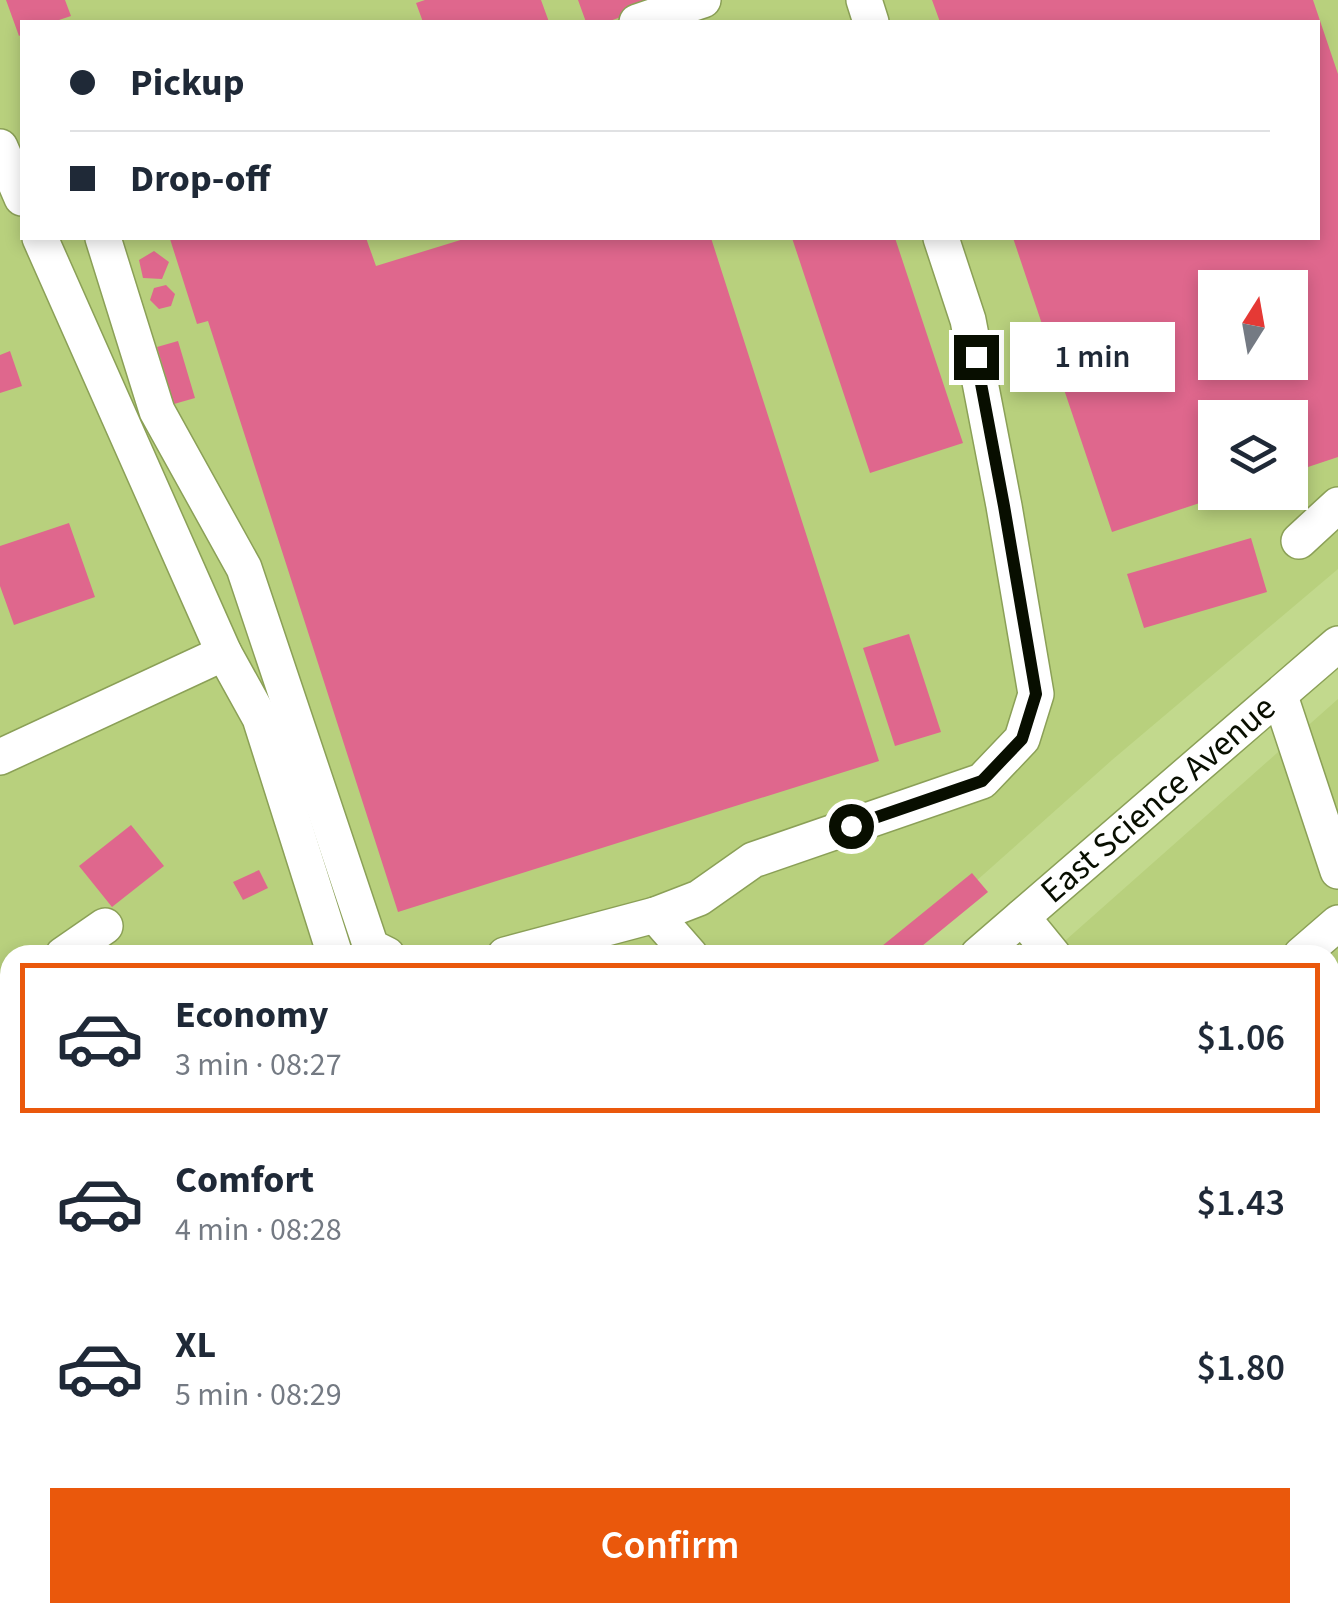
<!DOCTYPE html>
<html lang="en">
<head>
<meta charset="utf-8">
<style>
	:root { --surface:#fff; --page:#f6f6f7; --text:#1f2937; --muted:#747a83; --line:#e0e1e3; --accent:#ea580c }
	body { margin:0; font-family:"Source Sans 3",sans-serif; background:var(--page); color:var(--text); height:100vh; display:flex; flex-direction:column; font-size:38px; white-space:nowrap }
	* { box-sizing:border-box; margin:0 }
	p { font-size:32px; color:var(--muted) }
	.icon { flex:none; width:55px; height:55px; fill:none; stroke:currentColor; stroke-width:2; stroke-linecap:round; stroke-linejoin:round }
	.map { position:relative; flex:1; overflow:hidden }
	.panel { position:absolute; left:0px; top:945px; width:1340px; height:678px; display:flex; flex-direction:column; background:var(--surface); border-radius:30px 30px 0 0; box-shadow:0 5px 15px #0003 }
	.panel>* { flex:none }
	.top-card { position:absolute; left:20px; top:20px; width:1300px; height:220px; border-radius:0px; box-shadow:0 5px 15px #0003; display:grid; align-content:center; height:220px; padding:0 50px; background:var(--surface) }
	.needle { width:65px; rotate:11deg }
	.controls { position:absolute; left:1198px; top:270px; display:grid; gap:20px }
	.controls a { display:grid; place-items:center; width:110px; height:110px; border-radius:0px; background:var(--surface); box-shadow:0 5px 15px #0003; font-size:50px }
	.end { position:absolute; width:45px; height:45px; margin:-22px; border:12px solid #080e00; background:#fff; box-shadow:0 0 0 5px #fff }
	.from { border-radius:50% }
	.bubble { position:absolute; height:70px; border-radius:0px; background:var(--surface); box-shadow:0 5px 15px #0003; font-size:32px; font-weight:600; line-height:70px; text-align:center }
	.top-card b { display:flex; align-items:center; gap:35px; height:95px; font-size:38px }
	.top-card b+b { border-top:2px solid var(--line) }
	.top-card i { width:25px; height:25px; background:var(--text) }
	ul { padding:18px 0 0; list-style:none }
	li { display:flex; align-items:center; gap:30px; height:150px; margin:0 20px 15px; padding:0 30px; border:5px solid transparent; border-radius:0px }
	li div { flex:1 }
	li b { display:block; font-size:38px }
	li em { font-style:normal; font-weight:600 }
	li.selected { border-color:var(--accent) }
	li>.icon { width:90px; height:90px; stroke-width:1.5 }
	.action { display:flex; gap:20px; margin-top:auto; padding:20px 50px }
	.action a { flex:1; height:115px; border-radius:0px; background:var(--accent); color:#fff; font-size:40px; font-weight:600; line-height:115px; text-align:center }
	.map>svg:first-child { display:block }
	.built { fill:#b8d07d; fill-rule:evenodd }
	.building { fill:#df678d; fill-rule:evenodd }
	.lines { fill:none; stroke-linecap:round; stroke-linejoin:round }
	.minor-casing { stroke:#8ba057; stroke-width:38 }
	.minor { stroke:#fff; stroke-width:35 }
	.route { stroke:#080e00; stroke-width:12 }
	.labels { text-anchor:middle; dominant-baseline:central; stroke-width:9; stroke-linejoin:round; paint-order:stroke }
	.street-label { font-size:35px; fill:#080e00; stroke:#c2d98d }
</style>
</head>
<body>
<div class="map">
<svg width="1338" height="1622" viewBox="0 0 1338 1622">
	<rect width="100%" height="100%" fill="#c2d98d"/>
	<path class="built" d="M0,0H1338V569L1112,760L893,955H10V1612L145,1613L134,1622H0ZM22,22H1318V238H22ZM1215,288H1290V362H1215ZM1215,418H1290V492H1215Z
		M1338,699V1622H288L299,1612H1330V955H1049Z"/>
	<path class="building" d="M6,0H65L71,16L53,22H22V34L19,36Z
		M425,0H541L549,22H423L416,3Z
		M578,0H668L607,22H586Z
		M932,0H1313L1338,74V457L1290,473V418H1215V492L1230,493L1112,532L1013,238H1318V22H940ZM1215,288H1290V362H1215Z
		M176,238H366L376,266L467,238H711L879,761L398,912L208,321L197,324L170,239Z
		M792,238H895L963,443L870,473Z
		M154,251L169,262L162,279L143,278L139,260Z
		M166,285L175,294L171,306L159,309L150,300L154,288Z
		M178,341L195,398L174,404L157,347Z
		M10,351L22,386L0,393V355Z
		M69,523L95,597L14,625L0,586V546Z
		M1251,538L1267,592L1144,628L1127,574Z
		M909,634L941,732L895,746L863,648Z
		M131,825L164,866L112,907L79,866Z
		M259,870L268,888L243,900L233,882Z
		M972,873L988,892L911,955H889L882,946Z
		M1338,1014V1126H1337L1330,1104V1016Z
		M10,1140V1519L0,1505V1147Z
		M1330,1520L1338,1529V1622H1288L1280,1612H1330Z
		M591,1612H746L749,1622H577L576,1619Z
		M859,1612H1057L1046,1622H848Z
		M1197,1612H1252L1261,1622H1205Z"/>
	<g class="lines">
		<g class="minor-casing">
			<g id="minor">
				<path d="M864,0L871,22"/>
				<path d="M637,22L703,0"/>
				<path d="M0,147L22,198"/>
				<path d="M103,238L157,411L244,568L371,947L387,955"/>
				<path d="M1299,541L1338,505"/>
				<path d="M224,653L260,718L335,955"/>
				<path d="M1280,696L1338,871"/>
				<path d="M0,757L224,653L40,238"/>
				<path d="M655,915L690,955"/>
				<path d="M1022,917L1053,955"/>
				<path d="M63,955L105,926"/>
				<path d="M505,955L655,915L699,898L753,860L982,781L1022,739L1036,694L1004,506L968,320L941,238"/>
				<path id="s1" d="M978,955L1338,644"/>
				<path d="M1301,955L1338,923"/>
				<path d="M0,999L10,992"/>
				<path d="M1330,1204L1338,1229"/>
				<path d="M1330,1353L1338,1379"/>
				<path d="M1330,1420L1338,1413"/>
				<path d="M816,1612L812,1616L816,1622"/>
				<path d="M80,1622L94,1612"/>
				<path d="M220,1622L231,1612"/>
				<path d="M499,1622L508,1614"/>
				<path d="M1086,1622L1097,1612"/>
			</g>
		</g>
		<use href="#minor" class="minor"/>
	</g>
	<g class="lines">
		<path class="route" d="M851,826L982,781L1022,739L1036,694L1004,506L976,357"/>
	</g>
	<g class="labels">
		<g class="street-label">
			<text stroke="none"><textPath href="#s1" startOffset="238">East Science Avenue</textPath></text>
		</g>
	</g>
</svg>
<div class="controls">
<a><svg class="needle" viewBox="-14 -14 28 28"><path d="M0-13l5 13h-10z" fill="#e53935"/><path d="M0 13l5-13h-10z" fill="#747a83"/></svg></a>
<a><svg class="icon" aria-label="layers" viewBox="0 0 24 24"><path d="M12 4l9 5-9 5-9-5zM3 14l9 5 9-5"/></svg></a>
</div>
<i class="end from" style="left:851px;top:826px"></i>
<i class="end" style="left:976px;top:357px"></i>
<div class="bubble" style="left:1010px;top:322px;width:165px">1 min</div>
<div class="top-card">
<b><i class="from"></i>Pickup</b>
<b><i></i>Drop-off</b>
</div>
<section class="panel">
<ul>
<li class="selected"><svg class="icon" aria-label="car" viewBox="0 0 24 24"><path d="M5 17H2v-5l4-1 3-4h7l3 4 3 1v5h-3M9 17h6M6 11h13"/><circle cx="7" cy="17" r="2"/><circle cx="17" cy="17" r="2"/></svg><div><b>Economy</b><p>3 min · 08:27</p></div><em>$1.06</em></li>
<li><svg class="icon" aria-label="car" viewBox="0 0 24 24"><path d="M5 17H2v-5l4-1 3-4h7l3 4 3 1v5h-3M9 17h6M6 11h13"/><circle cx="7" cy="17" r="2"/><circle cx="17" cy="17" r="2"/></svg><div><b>Comfort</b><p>4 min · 08:28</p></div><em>$1.43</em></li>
<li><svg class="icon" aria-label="car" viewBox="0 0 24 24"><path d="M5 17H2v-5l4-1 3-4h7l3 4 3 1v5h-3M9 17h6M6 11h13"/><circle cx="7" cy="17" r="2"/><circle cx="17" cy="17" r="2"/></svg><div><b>XL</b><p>5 min · 08:29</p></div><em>$1.80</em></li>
</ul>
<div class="action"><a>Confirm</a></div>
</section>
</div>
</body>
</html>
